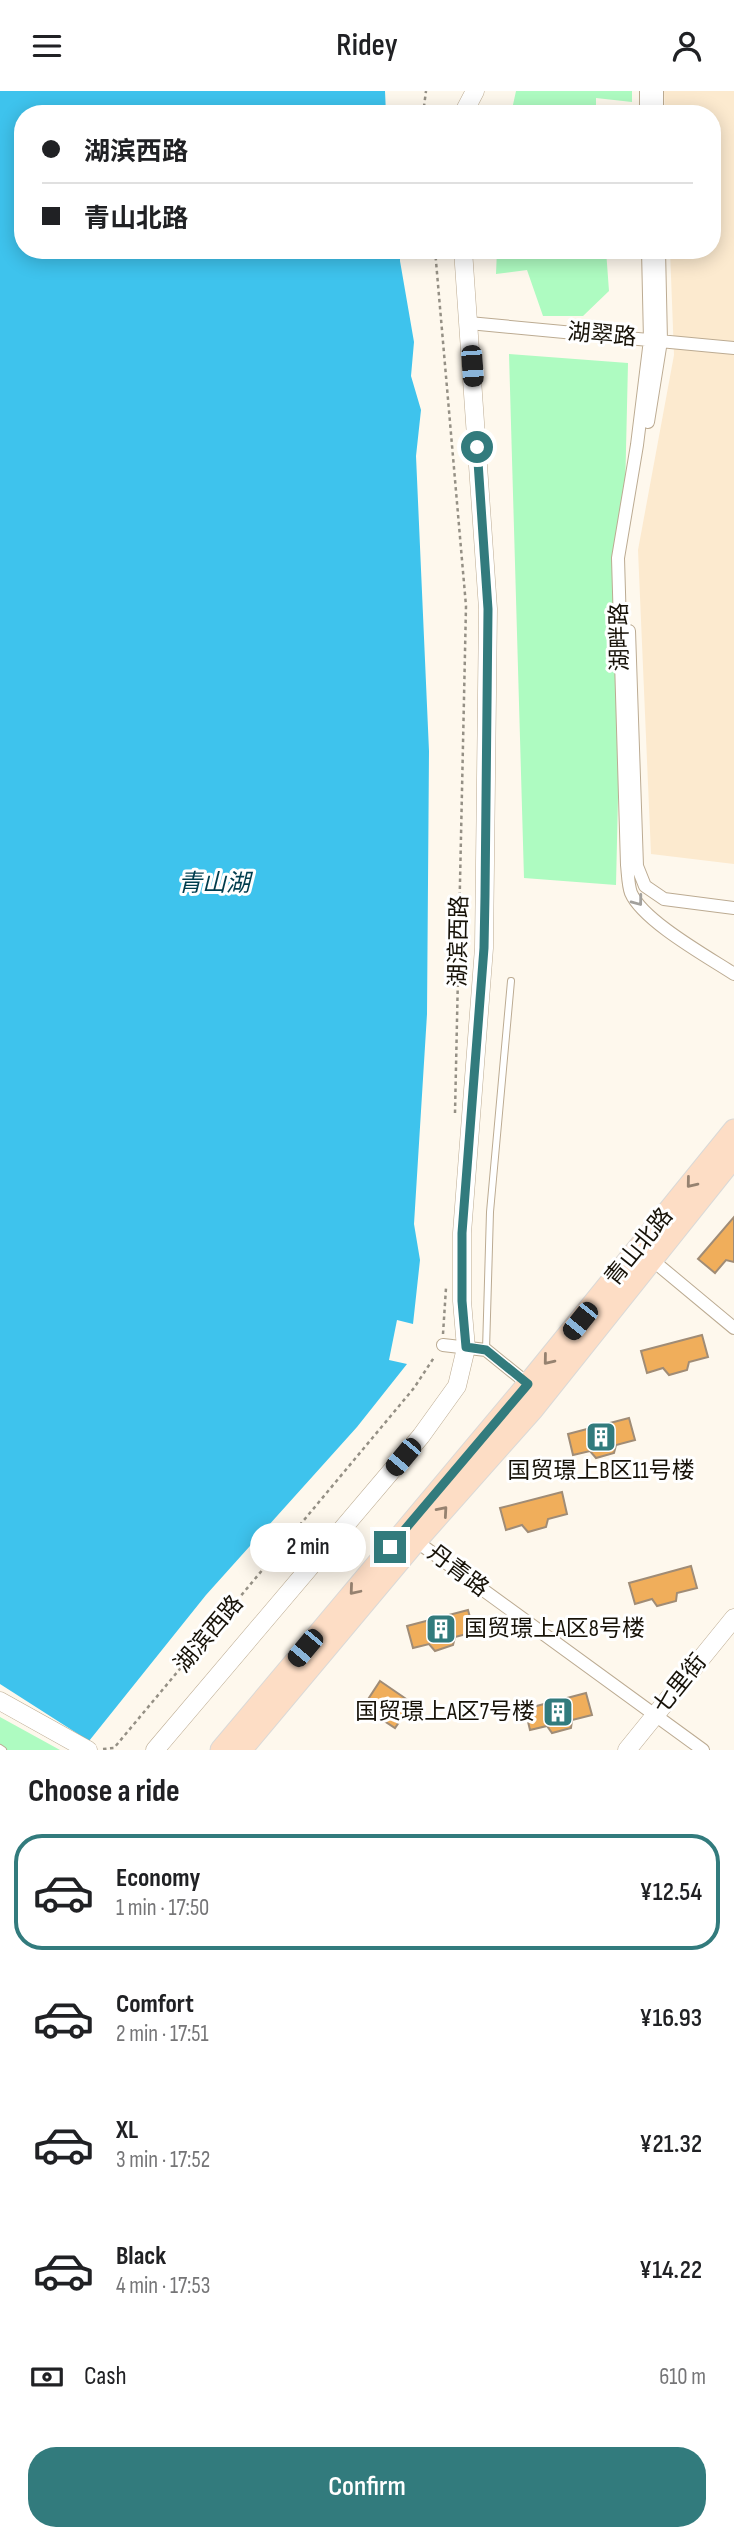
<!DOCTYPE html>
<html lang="en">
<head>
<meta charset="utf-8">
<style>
	:root { --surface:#fff; --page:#f6f6f6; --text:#202124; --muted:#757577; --line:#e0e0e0; --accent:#327b7d }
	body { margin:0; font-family:"Sofia Sans Condensed","Noto Sans SC",sans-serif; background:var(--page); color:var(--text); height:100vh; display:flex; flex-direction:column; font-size:26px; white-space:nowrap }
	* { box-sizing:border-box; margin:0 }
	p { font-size:23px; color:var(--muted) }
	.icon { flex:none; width:38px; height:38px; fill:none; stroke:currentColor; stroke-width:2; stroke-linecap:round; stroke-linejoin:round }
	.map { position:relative; height:1659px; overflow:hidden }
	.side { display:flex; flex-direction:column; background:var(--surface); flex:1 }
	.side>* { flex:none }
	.top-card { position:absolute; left:14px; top:14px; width:707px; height:154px; border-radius:28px; box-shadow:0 4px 18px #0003; display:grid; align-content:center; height:154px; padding:0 28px; background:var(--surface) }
	.end { position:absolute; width:32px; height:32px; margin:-16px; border:9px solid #327b7d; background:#fff; box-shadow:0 0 0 4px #fff }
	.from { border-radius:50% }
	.bubble { position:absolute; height:49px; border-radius:24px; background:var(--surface); box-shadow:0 4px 18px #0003; font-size:23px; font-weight:600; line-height:49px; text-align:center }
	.car { position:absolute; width:21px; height:42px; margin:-21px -10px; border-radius:9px; box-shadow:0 0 5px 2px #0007; background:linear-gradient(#222 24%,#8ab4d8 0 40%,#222 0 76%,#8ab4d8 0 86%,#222 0) }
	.top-card b { display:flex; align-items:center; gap:24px; height:66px; font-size:26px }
	.top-card b+b { border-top:2px solid var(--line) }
	.top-card i { width:18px; height:18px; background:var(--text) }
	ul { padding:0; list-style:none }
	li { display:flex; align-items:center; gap:21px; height:116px; margin:0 14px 10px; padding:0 14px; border:4px solid transparent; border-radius:28px }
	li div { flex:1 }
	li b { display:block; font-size:26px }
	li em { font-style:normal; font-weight:600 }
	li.active { border-color:var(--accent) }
	li>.icon { width:63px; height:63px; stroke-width:1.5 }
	h2 { padding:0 28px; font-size:32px; line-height:84px }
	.pay { display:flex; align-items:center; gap:18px; height:77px; padding:0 28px; font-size:26px }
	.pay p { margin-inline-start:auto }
	.cta { display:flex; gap:14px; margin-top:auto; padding:14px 28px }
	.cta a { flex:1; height:80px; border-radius:28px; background:var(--accent); color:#fff; font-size:28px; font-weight:600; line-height:80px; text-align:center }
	header { display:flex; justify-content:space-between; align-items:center; height:91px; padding:0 28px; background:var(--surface); font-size:32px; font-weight:600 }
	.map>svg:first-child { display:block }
	.built { fill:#fceacf }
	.green { fill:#aefbc1 }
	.water { fill:#3ec3ed }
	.building { fill:#f0ae5b; stroke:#a08c76; stroke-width:2 }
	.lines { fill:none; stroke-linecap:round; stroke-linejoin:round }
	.lane-casing { stroke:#bcab92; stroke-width:8 }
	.street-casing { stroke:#bcab92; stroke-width:14 }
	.secondary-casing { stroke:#bcab92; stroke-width:19 }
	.primary-casing { stroke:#dad9d7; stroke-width:23 }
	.path { stroke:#959085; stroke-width:2.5; stroke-dasharray:3.5 3.5; stroke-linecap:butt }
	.lane { stroke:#fff; stroke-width:6 }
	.street { stroke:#fff; stroke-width:12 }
	.secondary { stroke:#fff; stroke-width:18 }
	.primary { stroke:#fdddc5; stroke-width:21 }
	.oneway { stroke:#a2a09c }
	.oneway2 { stroke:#968270 }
	.route { stroke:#327b7d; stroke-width:9 }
	.labels { text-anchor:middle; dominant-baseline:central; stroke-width:6; stroke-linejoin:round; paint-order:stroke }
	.street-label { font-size:23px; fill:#171208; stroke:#fff }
	.poi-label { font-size:23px; fill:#171208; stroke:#fff }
	.water-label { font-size:24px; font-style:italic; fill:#003d4e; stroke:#fff }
</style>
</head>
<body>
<header><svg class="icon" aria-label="menu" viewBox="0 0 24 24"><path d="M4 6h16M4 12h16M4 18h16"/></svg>Ridey<svg class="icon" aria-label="person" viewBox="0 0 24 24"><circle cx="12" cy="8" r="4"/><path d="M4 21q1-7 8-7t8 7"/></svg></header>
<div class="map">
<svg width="734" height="1659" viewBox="0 0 734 1659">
	<rect width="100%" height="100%" fill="#fef8ed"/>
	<path class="built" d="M664,0H734V773L651,763L638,459L674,264L670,159H712V23H665Z"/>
	<path class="green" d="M516,0H632V11L596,7V23H511Z
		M497,159H606L609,200L583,225H543L527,179L496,183Z
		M509,263L628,272L616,794L524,787Z
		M0,1626L60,1659H0Z"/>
	<path class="water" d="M0,0H385L386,23H23V159H400V170L414,251L411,285L421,319L416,365L429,660L427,923L414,1133L420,1169L413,1233L397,1229L389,1269L407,1273L357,1336L206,1504L89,1650L0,1593Z"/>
	<path class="building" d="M734,1126V1171L726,1169L715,1182L698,1168Z
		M702,1244L708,1266L689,1271L687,1279L669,1284L663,1277L647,1282L641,1260Z
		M629,1327L635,1349L616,1354L614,1362L596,1367L590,1360L573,1364L568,1343Z
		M562,1401L567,1423L548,1428L546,1436L528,1441L522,1434L506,1439L500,1417Z
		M691,1475L697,1497L677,1502L676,1510L657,1515L652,1508L635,1513L629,1492Z
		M468,1519L474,1541L455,1546L453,1554L435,1560L429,1553L413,1557L407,1535Z
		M380,1590L412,1612L395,1637L363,1616Z
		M586,1602L592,1624L572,1629L571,1637L552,1642L547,1635L530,1639L525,1618Z"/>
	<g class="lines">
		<g class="lane-casing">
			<path id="lane" d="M486,1259L490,1121L511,890
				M0,1657L3,1659"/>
		</g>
		<g class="street-casing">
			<path id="street" d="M646,0V23
				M657,0V23
				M648,159L650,249L637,354L618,467L627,774C628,782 628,794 631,802C643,830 708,866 734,883
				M469,232L734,257
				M648,331L661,250L659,159
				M629,540L637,775L645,795L664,808L734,817
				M651,1168L734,1237
				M443,1254L486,1259L528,1293
				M416,1450L703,1659"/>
		</g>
		<g class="secondary-casing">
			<path id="secondary" d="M463,23L475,0
				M0,1610L88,1659
				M155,1659L421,1345L457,1295L466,1257L462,1210V1142L484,857L488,518L463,159
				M627,1659L734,1527"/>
		</g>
		<g class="primary-casing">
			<path id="primary" d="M221,1659L528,1293L734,1039
				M241,1659L416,1450L533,1318L734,1066"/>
		</g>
		<path class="path" d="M423,23L426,0
			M435,159L466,515L455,1022
			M443,1243L446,1197
			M103,1658L114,1657L414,1297L435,1265"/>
		<use href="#lane" class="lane"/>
		<use href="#street" class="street"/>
		<use href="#secondary" class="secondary"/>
		<use href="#primary" class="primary"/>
	</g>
	<defs><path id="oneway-chevron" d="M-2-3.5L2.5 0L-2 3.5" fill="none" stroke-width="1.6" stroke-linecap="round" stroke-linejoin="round" transform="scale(1.75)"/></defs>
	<use class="oneway" href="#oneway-chevron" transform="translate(638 810) rotate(53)"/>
	<g class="oneway2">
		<use href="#oneway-chevron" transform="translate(691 1092) rotate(129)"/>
		<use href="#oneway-chevron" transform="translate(548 1269) rotate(129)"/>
		<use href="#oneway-chevron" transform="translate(443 1420) rotate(-49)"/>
		<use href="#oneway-chevron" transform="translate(354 1499) rotate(130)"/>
	</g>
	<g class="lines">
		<path class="route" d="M390,1456L528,1293L486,1259L466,1256L462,1210V1142L484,857L485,805L488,518L477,356"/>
	</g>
	<defs>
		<g id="building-square" transform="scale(1.575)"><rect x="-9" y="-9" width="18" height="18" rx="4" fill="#327b7d" stroke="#fff"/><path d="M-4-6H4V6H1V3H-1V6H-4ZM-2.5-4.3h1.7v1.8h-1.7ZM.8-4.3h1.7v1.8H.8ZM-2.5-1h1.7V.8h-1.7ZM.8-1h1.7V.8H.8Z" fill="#fff"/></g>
	</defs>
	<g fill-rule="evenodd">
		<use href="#building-square" x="601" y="1346"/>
		<use href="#building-square" x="441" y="1538"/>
		<use href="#building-square" x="558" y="1621"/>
	</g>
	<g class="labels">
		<g class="street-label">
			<text transform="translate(602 244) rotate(5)">湖翠路</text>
			<text transform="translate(620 546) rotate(-91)">湖畔路</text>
			<text transform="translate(459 850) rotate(-89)">湖滨西路</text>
			<text transform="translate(639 1156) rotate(-51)">青山北路</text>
			<text transform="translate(458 1480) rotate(37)">丹青路</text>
			<text transform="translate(209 1543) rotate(-50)">湖滨西路</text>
			<text transform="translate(680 1593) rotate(-51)">七里街</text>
		</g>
		<g class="poi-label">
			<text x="601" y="1380">国贸璟上B区11号楼</text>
			<text x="464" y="1538" text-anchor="start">国贸璟上A区8号楼</text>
			<text x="535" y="1621" text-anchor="end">国贸璟上A区7号楼</text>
		</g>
		<g class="water-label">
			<text x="214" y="792">青山湖</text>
		</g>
	</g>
</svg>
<i class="end from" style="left:477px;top:356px"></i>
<i class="end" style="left:390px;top:1456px"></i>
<div class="bubble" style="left:250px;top:1432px;width:116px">2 min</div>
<i class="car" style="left:472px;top:275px;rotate:176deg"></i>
<i class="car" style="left:580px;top:1230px;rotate:219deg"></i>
<i class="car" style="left:403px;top:1366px;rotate:220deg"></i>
<i class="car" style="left:305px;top:1557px;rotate:220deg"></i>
<div class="top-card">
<b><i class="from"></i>湖滨西路</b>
<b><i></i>青山北路</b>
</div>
</div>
<section class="side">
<h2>Choose a ride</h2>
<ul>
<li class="active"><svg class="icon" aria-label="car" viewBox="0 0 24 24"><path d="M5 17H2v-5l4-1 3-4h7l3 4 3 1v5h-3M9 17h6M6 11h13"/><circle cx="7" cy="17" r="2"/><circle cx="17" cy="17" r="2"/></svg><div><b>Economy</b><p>1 min · 17:50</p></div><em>¥12.54</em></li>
<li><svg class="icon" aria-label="car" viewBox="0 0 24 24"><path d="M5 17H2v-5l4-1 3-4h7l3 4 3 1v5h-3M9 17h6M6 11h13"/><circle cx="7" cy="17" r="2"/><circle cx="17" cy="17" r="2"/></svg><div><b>Comfort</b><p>2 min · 17:51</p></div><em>¥16.93</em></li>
<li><svg class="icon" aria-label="car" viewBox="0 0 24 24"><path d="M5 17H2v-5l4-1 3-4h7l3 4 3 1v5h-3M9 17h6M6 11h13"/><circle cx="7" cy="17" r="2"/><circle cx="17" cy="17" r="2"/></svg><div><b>XL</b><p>3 min · 17:52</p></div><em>¥21.32</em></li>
<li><svg class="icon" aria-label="car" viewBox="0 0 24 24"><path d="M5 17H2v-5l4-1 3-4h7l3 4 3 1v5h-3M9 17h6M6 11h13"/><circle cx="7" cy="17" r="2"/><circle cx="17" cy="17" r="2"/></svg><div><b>Black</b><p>4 min · 17:53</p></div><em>¥14.22</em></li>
</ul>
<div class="pay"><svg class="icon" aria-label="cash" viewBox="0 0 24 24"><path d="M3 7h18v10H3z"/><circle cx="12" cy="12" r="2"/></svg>Cash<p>610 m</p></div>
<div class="cta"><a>Confirm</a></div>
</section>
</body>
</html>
